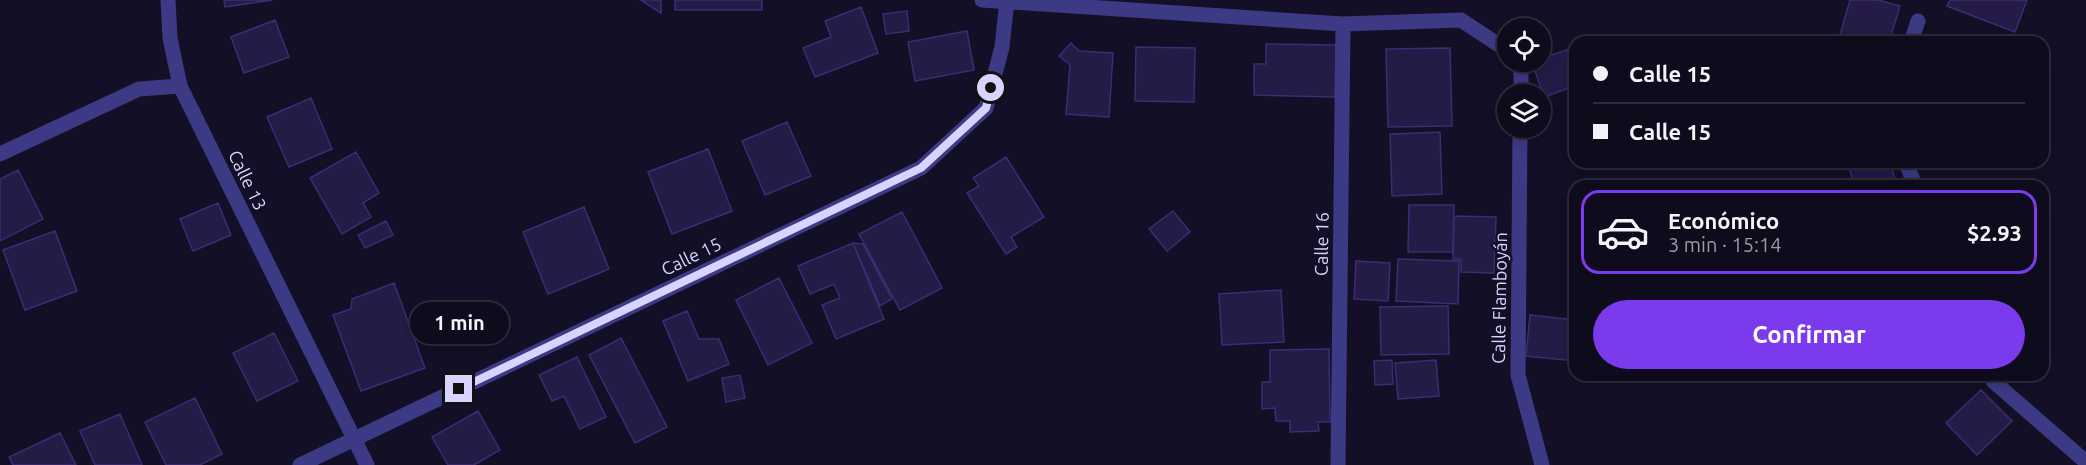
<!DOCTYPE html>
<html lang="es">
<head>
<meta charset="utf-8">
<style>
	:root { --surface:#0e0b1c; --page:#1c1929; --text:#f1f3f6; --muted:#9b9ba3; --line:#2e2b3b; --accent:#7c3aed }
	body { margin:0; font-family:Ubuntu,sans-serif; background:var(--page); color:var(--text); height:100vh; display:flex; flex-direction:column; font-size:22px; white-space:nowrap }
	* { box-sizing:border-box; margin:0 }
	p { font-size:20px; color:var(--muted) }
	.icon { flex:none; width:33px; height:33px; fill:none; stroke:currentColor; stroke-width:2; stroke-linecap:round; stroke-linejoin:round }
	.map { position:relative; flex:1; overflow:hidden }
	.sheet { position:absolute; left:1569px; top:180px; width:480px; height:201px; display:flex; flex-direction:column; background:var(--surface); border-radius:18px; box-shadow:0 3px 15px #0003,0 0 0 2px var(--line) }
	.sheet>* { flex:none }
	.top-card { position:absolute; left:1569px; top:36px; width:480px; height:132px; border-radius:18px; box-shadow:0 3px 15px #0003,0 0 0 2px var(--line); display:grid; align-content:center; height:132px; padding:0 24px; background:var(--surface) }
	.tools { position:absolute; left:1497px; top:18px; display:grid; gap:12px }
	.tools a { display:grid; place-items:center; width:54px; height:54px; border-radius:50%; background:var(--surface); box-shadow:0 3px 15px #0003,0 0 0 2px var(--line); font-size:30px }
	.end { position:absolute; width:27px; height:27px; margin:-14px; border:8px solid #d9d4ff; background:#111; box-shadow:0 0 0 3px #111 }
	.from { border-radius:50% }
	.bubble { position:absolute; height:42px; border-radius:21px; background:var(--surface); box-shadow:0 3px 15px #0003,0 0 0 2px var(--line); font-size:20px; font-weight:700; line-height:42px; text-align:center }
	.top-card b { display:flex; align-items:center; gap:21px; height:57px; font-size:22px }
	.top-card b+b { border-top:2px solid var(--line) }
	.top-card i { width:15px; height:15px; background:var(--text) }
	ul { padding:10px 0 0; list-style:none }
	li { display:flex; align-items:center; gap:18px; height:84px; margin:0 12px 9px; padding:0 12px; border:3px solid transparent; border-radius:18px }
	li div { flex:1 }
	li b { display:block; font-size:22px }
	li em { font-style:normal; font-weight:700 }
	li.active { border-color:var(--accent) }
	li>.icon { width:54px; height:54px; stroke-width:1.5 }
	.button { display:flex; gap:12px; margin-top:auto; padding:12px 24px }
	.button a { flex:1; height:69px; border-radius:36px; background:var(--accent); color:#fff; font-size:24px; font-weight:700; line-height:69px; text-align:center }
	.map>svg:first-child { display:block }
	.building { fill:#241b47; stroke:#3b2d73; stroke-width:1.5 }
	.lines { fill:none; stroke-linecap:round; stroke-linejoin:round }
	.street { stroke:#3d3a85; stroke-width:15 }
	.route { stroke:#d9d4ff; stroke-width:8 }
	.labels { text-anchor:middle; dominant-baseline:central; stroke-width:5; stroke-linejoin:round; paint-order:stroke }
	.street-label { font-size:18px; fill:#d9d4ff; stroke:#130f26 }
</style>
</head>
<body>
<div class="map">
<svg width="2086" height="465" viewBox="0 0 2086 465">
	<rect width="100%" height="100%" fill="#130f26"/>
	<path class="building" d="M224,0H272L225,7Z
		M641,0H661V13Z
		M675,0H762V10H675Z
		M1850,0H1878L1900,6L1889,42H1838Z
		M1950,0H2027L2015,32L1947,6Z
		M861,7L878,53L815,77L803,48L831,37L825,21Z
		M907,11L909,31L886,34L883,14Z
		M275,20L289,57L244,73L231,37Z
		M967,31L974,70L915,81L908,42Z
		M1071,43L1079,51L1113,53L1109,117L1066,114L1070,65L1059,56Z
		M1266,44L1336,45L1335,97L1254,95V64H1266Z
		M1136,47L1195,48L1194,102L1135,101Z
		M1575,47V86L1544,97L1532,62H1540V59Z
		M1450,48L1452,126L1388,127L1386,49Z
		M311,98L332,149L289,167L267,117Z
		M787,122L811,176L765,195L742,141Z
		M1440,132L1442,194L1392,196L1390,134Z
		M708,149L732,211L672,234L648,172Z
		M356,152L379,193L363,203L371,217L342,234L310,178Z
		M1006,157L1044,217L1011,237L1017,247L1006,254L967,193L979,186L973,178Z
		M1847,162H1890L1897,186H1855Z
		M18,170L43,219L0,241V179Z
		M218,203L231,235L193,251L180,219Z
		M1409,205H1454L1453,252H1408Z
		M584,207L609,269L548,294L523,232Z
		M1173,211L1190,232L1167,251L1149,229Z
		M902,212L942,288L900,310L859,234Z
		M1454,216L1496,217L1494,273L1461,272V259H1453Z
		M386,221L393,235L365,248L358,235Z
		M55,231L77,291L25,310L3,250Z
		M853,243L863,244L892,299L880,306Z
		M853,243L884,319L836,339L822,305L840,298L834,284L810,294L798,266Z
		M1398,259L1459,261L1458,304L1396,301Z
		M1356,261L1390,263L1388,301L1354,299Z
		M779,278L812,343L768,365L736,300Z
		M394,283L425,368L361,391L333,315L351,309L352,299Z
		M1281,290L1284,342L1222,345L1219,294Z
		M1448,306L1449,354L1381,355L1380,307Z
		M687,311L699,339H719L729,364L688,381L663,321Z
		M1530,315L1575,320V361L1526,356Z
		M274,333L298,381L257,401L233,353Z
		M621,338L667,427L635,443L589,355Z
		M1329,349L1330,422H1318L1319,431L1290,432V421H1276L1275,408L1262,409V382H1270V350Z
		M577,357L606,417L580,429L564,396L552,401L539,375Z
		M1392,360L1393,384L1375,385L1374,361Z
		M1436,360L1439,396L1398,399L1395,363Z
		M740,375L745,398L726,402L722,378Z
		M1981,390L2012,421L1977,455L1946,423Z
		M195,398L222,454L200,465H166L145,422Z
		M478,411L500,450L474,465H448L432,437Z
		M120,414L142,465H95L80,431Z
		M60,433L76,465H13L9,457Z"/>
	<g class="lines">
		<path class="street" d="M168,0L170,38L180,86
			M982,0L1343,24L1461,20L1508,51
			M1911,42L1918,21
			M1521,94V62
			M1520,128L1518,375L1542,465
			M0,154L139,89L180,86L367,465
			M1906,162L1915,186
			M1990,375L1993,381L2086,462
			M300,465L921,168L986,108L1002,47L1007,1
			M1338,465L1343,24"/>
	</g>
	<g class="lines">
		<path class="route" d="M459,389L921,168L986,108L991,88"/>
	</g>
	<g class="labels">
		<g class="street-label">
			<text transform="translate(248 180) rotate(64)">Calle 13</text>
			<text transform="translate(1321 244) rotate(-89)">Calle 16</text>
			<text transform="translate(691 256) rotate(-26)">Calle 15</text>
			<text transform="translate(1499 298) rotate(-89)">Calle Flamboyán</text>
		</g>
	</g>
</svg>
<div class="tools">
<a><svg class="icon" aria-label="locate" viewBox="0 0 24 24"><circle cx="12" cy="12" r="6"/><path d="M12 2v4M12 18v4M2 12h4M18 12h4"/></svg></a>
<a><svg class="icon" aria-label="layers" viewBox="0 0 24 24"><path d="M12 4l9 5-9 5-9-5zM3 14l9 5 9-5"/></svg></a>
</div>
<i class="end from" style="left:991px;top:88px"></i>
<i class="end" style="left:459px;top:389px"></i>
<div class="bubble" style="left:410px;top:302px;width:99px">1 min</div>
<div class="top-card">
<b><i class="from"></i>Calle 15</b>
<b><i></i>Calle 15</b>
</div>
<section class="sheet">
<ul>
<li class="active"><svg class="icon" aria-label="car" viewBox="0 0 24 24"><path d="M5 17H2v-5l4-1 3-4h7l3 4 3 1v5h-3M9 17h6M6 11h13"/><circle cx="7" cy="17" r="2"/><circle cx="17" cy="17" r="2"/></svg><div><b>Económico</b><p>3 min · 15:14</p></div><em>$2.93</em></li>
</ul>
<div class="button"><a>Confirmar</a></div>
</section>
</div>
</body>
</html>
